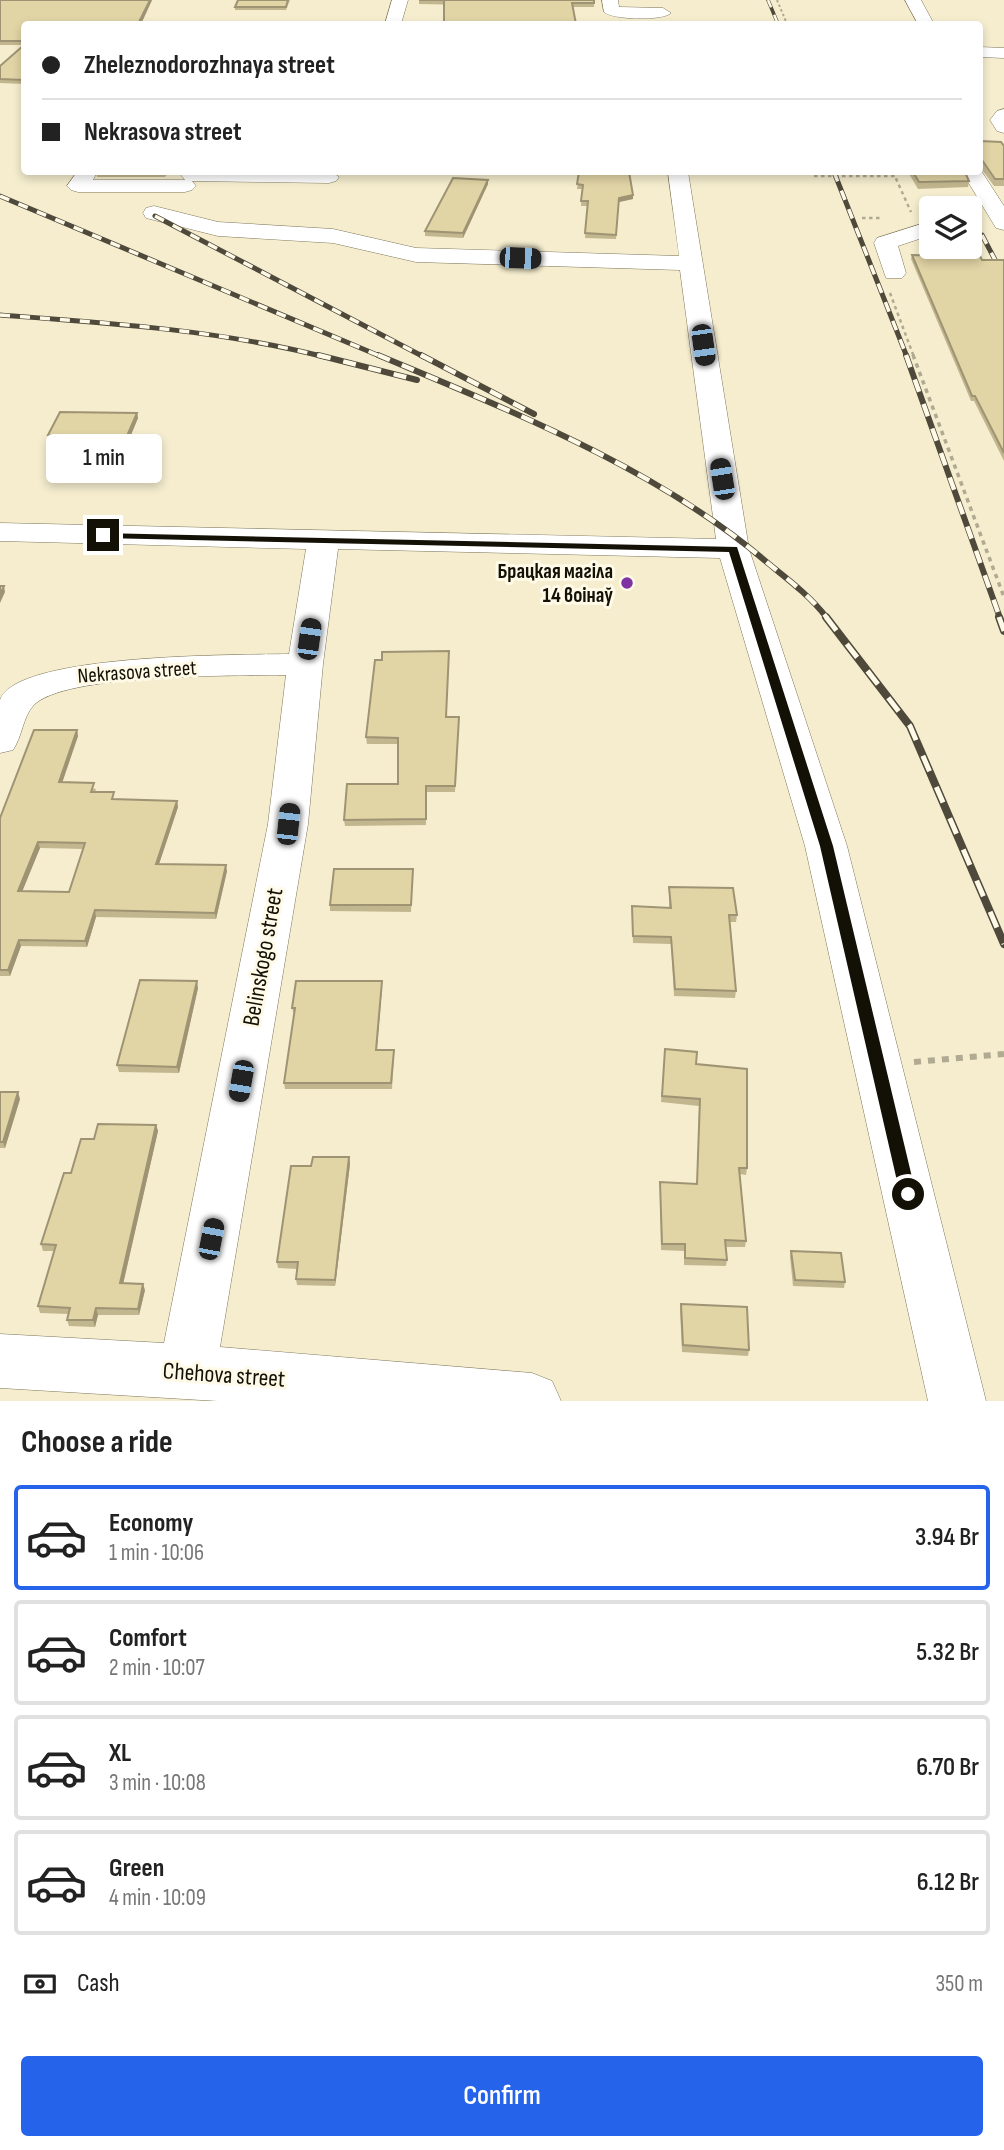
<!DOCTYPE html>
<html lang="en">
<head>
<meta charset="utf-8">
<style>
	:root { --surface:#fff; --page:#f2f2f2; --text:#222; --muted:#767676; --line:#e0e0e0; --accent:#2563eb }
	body { margin:0; font-family:"Sofia Sans Condensed",sans-serif; background:var(--page); color:var(--text); height:100vh; display:flex; flex-direction:column; font-size:26px; white-space:nowrap }
	* { box-sizing:border-box; margin:0 }
	p { font-size:23px; color:var(--muted) }
	.icon { flex:none; width:38px; height:38px; fill:none; stroke:currentColor; stroke-width:2; stroke-linecap:round; stroke-linejoin:round }
	.map { position:relative; height:1401px; overflow:hidden }
	.panel { display:flex; flex-direction:column; background:var(--surface); flex:1 }
	.panel>* { flex:none }
	.guide { position:absolute; left:21px; top:21px; width:962px; height:154px; border-radius:7px; box-shadow:0 4px 10px #0003; display:grid; align-content:center; height:154px; padding:0 21px; background:var(--surface) }
	.controls { position:absolute; left:919px; top:196px; display:grid; gap:14px }
	.controls a { display:grid; place-items:center; width:63px; height:63px; border-radius:7px; background:var(--surface); box-shadow:0 4px 10px #0003; font-size:35px }
	.end { position:absolute; width:32px; height:32px; margin:-16px; border:9px solid #131006; background:#fff; box-shadow:0 0 0 4px #fff }
	.from { border-radius:50% }
	.bubble { position:absolute; height:49px; border-radius:7px; background:var(--surface); box-shadow:0 4px 10px #0003; font-size:23px; font-weight:600; line-height:49px; text-align:center }
	.car { position:absolute; width:21px; height:42px; margin:-21px -10px; border-radius:9px; box-shadow:0 0 5px 2px #0007; background:linear-gradient(#222 24%,#8ab4d8 0 40%,#222 0 76%,#8ab4d8 0 86%,#222 0) }
	.guide b { display:flex; align-items:center; gap:24px; height:66px; font-size:26px }
	.guide b+b { border-top:2px solid var(--line) }
	.guide i { width:18px; height:18px; background:var(--text) }
	ul { padding:0; list-style:none }
	li { display:flex; align-items:center; gap:21px; height:105px; margin:0 14px 10px; padding:0 7px; border:4px solid var(--line); border-radius:7px }
	li div { flex:1 }
	li b { display:block; font-size:26px }
	li em { font-style:normal; font-weight:600 }
	li.active { border-color:var(--accent) }
	li>.icon { width:63px; height:63px; stroke-width:1.5 }
	h2 { padding:0 21px; font-size:32px; line-height:84px }
	.pay { display:flex; align-items:center; gap:18px; height:77px; padding:0 21px; font-size:26px }
	.pay p { margin-inline-start:auto }
	.button { display:flex; gap:14px; margin-top:auto; padding:14px 21px }
	.button a { flex:1; height:80px; border-radius:7px; background:var(--accent); color:#fff; font-size:28px; font-weight:600; line-height:80px; text-align:center }
	.map>svg:first-child { display:block }
	.lines { fill:none; stroke-linecap:round; stroke-linejoin:round }
	.minor-casing { stroke:#7e765a; stroke-width:1 }
	.path-far3 { stroke:#b1aa92; stroke-width:2; stroke-dasharray:2.5 2.5; stroke-linecap:butt }
	.path-far2 { stroke:#b1aa92; stroke-width:2.5; stroke-dasharray:3.5 3.5; stroke-linecap:butt }
	.path-far1 { stroke:#b1aa92; stroke-width:3.5; stroke-dasharray:4.5 4.5; stroke-linecap:butt }
	.path { stroke:#b1aa92; stroke-width:6; stroke-dasharray:7 7; stroke-linecap:butt }
	.minor { fill:#fff; fill-rule:evenodd }
	.rail-far3-casing { stroke:#4e493a; stroke-width:3.5 }
	.rail-far2-casing { stroke:#4e493a; stroke-width:5 }
	.rail-far1-casing { stroke:#4e493a; stroke-width:6 }
	.rail-casing { stroke:#4e493a; stroke-width:8 }
	.rail-far3 { stroke:#fffae7; stroke-width:2.5; stroke-dasharray:8; stroke-linecap:butt }
	.rail-far2 { stroke:#fffae7; stroke-width:3.5; stroke-dasharray:10; stroke-linecap:butt }
	.rail-far1 { stroke:#fffae7; stroke-width:4.5; stroke-dasharray:13; stroke-linecap:butt }
	.rail { stroke:#fffae7; stroke-width:5; stroke-dasharray:17; stroke-linecap:butt }
	.wall { fill:#c2b68e; fill-rule:evenodd }
	.shaded-wall { fill:#9e9474 }
	.building { fill:#e1d4a5; stroke:#9e9474; stroke-width:2; fill-rule:evenodd }
	.route { fill:#131006 }
	.poi-dot { fill:#7e32a4; stroke:#fffae7; stroke-width:2.5 }
	.labels { text-anchor:middle; dominant-baseline:central; stroke-width:6; stroke-linejoin:round; paint-order:stroke }
	.poi-label { font-size:21px; font-weight:bold; fill:#131006; stroke:#fffae7; text-anchor:end }
	.street-label { font-size:21px; fill:#131006; stroke:#fffae7 }
	.near-street-label { font-size:24px; fill:#131006; stroke:#fffae7 }
</style>
</head>
<body>
<div class="map">
<svg width="1004" height="1401" viewBox="0 0 1004 1401">
	<rect width="100%" height="100%" fill="#f5edce"/>
	<g class="lines">
		<g class="minor-casing">
			<path id="minor" d="M392,0H408L401,24H385Z
				M602,0H618L619,7L663,8L671,13C663,21 612,20 604,12Z
				M905,0H921L934,24H918Z
				M980,47L1004,48V58L980,57Z
				M1004,109V133L997,131L990,120L997,111Z
				M980,169L1004,206V230L996,228L962,172H980Z
				M77,172H97L93,180H185L181,175L183,172H332L339,177L336,181L329,183L192,181L196,186L192,190L185,192H78L71,190L67,186Z
				M668,172H688L749,549L847,846L986,1401H928L805,846L720,558L338,549L323,664L308,824L220,1347L532,1373L552,1381L561,1401H218L0,1388V1334L164,1343L268,824L286,675C239,676 62,673 33,706C23,717 22,737 13,750L0,753C0,739 0,712 0,700C15,653 243,655 289,654L306,549L0,541V523L716,539L680,270L416,262L333,243L218,236L146,218L143,213L146,208L154,206L218,222L333,229L416,248L679,256Z
				M931,221V235L898,246L906,273L902,278H886L874,243L877,238Z"/>
		</g>
		<path class="path-far3" d="M777,0L787,24"/>
		<path class="path-far2" d="M893,172L911,212
			M814,176H895
			M862,218H883
			M890,293L914,357"/>
		<path class="path-far1" d="M913,355L1004,597"/>
		<path class="path" d="M914,1062L1004,1054"/>
		<use href="#minor" class="minor"/>
		<g class="rail-far3-casing">
			<path id="rail-far3" d="M768,0L778,24"/>
		</g>
		<g class="rail-far2-casing">
			<path id="rail-far2" d="M834,172L907,357
				M0,196L382,357
				M155,216L424,357
				M982,235L1004,277
				M0,315C110,323 218,330 325,357"/>
		</g>
		<g class="rail-far1-casing">
			<path id="rail-far1" d="M318,355L417,380
				M378,355C511,411 659,469 769,564C790,581 811,597 827,618
				M421,355L534,414
				M906,355L1000,618"/>
		</g>
		<g class="rail-casing">
			<path id="rail" d="M826,617L910,726L1004,944
				M999,617L1004,631"/>
		</g>
		<use href="#rail-far3" class="rail-far3"/>
		<use href="#rail-far2" class="rail-far2"/>
		<use href="#rail-far1" class="rail-far1"/>
		<use href="#rail" class="rail"/>
	</g>
	<path class="wall" d="M0,0H152L141,24H24V45H0Z
		M238,0H290L286,10H235V7Z
		M419,0L594,3V7H573L419,4Z
		M24,45V84L0,83V66Z
		M980,141L1004,146V186H994L980,167Z
		M96,172H169L165,177H97Z
		M579,172L633,199L619,202L616,239L585,238L588,206H581L582,189H577Z
		M908,172H965L969,181L968,187L918,189Z
		M488,180V184L463,238L425,236V231Z
		M912,255L982,260H1004V461L974,401H971L911,259Z
		M137,413L138,418L128,442L49,440L48,435Z
		M446,717H459L455,792H426V825L345,826L344,820L398,784V744H367L366,737Z
		M77,730L78,736L62,783L96,789L95,792L115,799L177,801L178,807L159,864L227,871L216,919L96,917L87,947L21,946L10,976H0V818ZM40,848L83,849L69,892L22,891Z
		M413,869L411,912L330,911V905Z
		M669,887L737,915L736,922H729L736,991L735,998L674,996L671,944L633,943L632,906L669,908Z
		M382,981V987L377,1050L394,1057L392,1089H285L284,1083L294,1015L292,1008Z
		M198,988L179,1073L119,1072L117,1065Z
		M665,1049L696,1064L747,1168L746,1175L740,1174L746,1241L745,1247H726L727,1260L726,1266L684,1265V1251L661,1250L660,1182L697,1184L699,1106L661,1102Z
		M0,1092L20,1099L5,1148H0Z
		M156,1125L158,1131L123,1283L145,1290L139,1315H98L95,1327L69,1326L67,1320L68,1314L40,1313L38,1306L54,1251H43L41,1244L71,1173L94,1139Z
		M349,1157L350,1164L335,1286L297,1285L296,1279L298,1269L278,1268L277,1262L311,1166Z
		M791,1251L845,1282L844,1288L793,1286L790,1257Z
		M681,1304L749,1350L748,1356L682,1352L680,1310Z"/>
	<path class="shaded-wall" d="M150,0H152L141,24H138Z
		M488,180V184L463,238V233Z
		M633,195V199L619,202L616,239L619,198Z
		M137,413L138,418L128,442L127,436Z
		M4,586L5,592L0,603V595Z
		M77,730L78,736L60,789L59,782Z
		M177,801L178,807L157,870L156,864Z
		M38,842L40,848L20,897L18,891Z
		M226,865L227,871L216,919L215,913Z
		M95,910L96,917L87,947L85,941Z
		M19,940L21,946L10,976L8,970Z
		M197,981L198,988L179,1073L177,1067Z
		M382,981V987L376,1057V1050Z
		M18,1092L20,1099L5,1148L3,1142Z
		M156,1125L158,1131L122,1289L120,1283Z
		M349,1157L350,1164L335,1286V1280Z
		M143,1284L145,1290L139,1315L138,1309Z
		M96,1308L98,1315L95,1327L93,1320Z"/>
	<path class="building" d="M0,0H150L138,24H24V41H0Z
		M238,0H288L286,7H235Z
		M419,0H594V3H572L576,24H444V0Z
		M24,45V80L0,79V66Z
		M980,141L1001,142L1004,146V179H995L982,160L980,162Z
		M579,172H629L633,195L619,198L616,235L585,233L588,201H581L583,185L577,184Z
		M913,172H965L969,181L919,182Z
		M453,178L488,180L463,233L425,231Z
		M912,255L980,256L982,260H1004V453L975,396H972Z
		M60,412L137,413L127,436L48,435Z
		M0,586H4L0,595Z
		M449,651L446,717H459L455,786H426V819L344,820L347,784H398V738L366,737L375,660H382V652Z
		M34,730H77L59,782L94,783L91,792H114L112,799L177,801L156,864L226,865L215,913L95,910L85,941L19,940L8,970H0V818ZM38,842L85,843L69,892L18,891Z
		M334,869H413L411,905H330Z
		M669,887L733,888L737,915H729L736,991L675,989L671,937L633,936L632,906L671,908Z
		M140,980L197,981L177,1067L117,1065Z
		M296,981H382L376,1050H394L391,1083H284L295,1008H292Z
		M665,1049L697,1052L696,1064L747,1069V1168H739L746,1241L725,1240L727,1260L685,1258V1244H662L660,1182L697,1184L700,1099L662,1096Z
		M0,1092H18L3,1142H0Z
		M98,1124L156,1125L120,1283L143,1284L138,1309L96,1308L93,1320H67L70,1308L38,1306L56,1245L41,1244L64,1173H71L81,1139H94Z
		M313,1157H349L335,1280L296,1279L298,1262H277L291,1166H311Z
		M791,1251L841,1253L845,1282L795,1280Z
		M681,1304L747,1307L749,1350L683,1345Z"/>
	<path class="route" d="M100,533L737,547L833,846L916,1194L914,1199H903L900,1194L820,846L729,552L103,538L98,535Z"/>
	<circle class="poi-dot" cx="627" cy="583" r="7"/>
	<g class="labels">
		<g class="poi-label">
			<text x="613" y="571">Брацкая магіла<tspan x="613" dy="24">14 воінаў</tspan></text>
		</g>
		<g class="street-label">
			<text transform="translate(137 672) rotate(-4)">Nekrasova street</text>
		</g>
		<g class="near-street-label">
			<text transform="translate(263 957) rotate(-80)">Belinskogo street</text>
			<text transform="translate(224 1375) rotate(4)">Chehova street</text>
		</g>
	</g>
</svg>
<div class="controls">
<a><svg class="icon" aria-label="layers" viewBox="0 0 24 24"><path d="M12 4l9 5-9 5-9-5zM3 14l9 5 9-5"/></svg></a>
</div>
<i class="end from" style="left:908px;top:1194px"></i>
<i class="end" style="left:103px;top:535px"></i>
<div class="bubble" style="left:46px;top:434px;width:116px">1 min</div>
<i class="car" style="left:520px;top:258px;rotate:92deg"></i>
<i class="car" style="left:703px;top:345px;rotate:172deg"></i>
<i class="car" style="left:722px;top:479px;rotate:351deg"></i>
<i class="car" style="left:309px;top:639px;rotate:8deg"></i>
<i class="car" style="left:288px;top:824px;rotate:6deg"></i>
<i class="car" style="left:241px;top:1081px;rotate:190deg"></i>
<i class="car" style="left:211px;top:1239px;rotate:11deg"></i>
<div class="guide">
<b><i class="from"></i>Zheleznodorozhnaya street</b>
<b><i></i>Nekrasova street</b>
</div>
</div>
<section class="panel">
<h2>Choose a ride</h2>
<ul>
<li class="active"><svg class="icon" aria-label="car" viewBox="0 0 24 24"><path d="M5 17H2v-5l4-1 3-4h7l3 4 3 1v5h-3M9 17h6M6 11h13"/><circle cx="7" cy="17" r="2"/><circle cx="17" cy="17" r="2"/></svg><div><b>Economy</b><p>1 min · 10:06</p></div><em>3.94 Br</em></li>
<li><svg class="icon" aria-label="car" viewBox="0 0 24 24"><path d="M5 17H2v-5l4-1 3-4h7l3 4 3 1v5h-3M9 17h6M6 11h13"/><circle cx="7" cy="17" r="2"/><circle cx="17" cy="17" r="2"/></svg><div><b>Comfort</b><p>2 min · 10:07</p></div><em>5.32 Br</em></li>
<li><svg class="icon" aria-label="car" viewBox="0 0 24 24"><path d="M5 17H2v-5l4-1 3-4h7l3 4 3 1v5h-3M9 17h6M6 11h13"/><circle cx="7" cy="17" r="2"/><circle cx="17" cy="17" r="2"/></svg><div><b>XL</b><p>3 min · 10:08</p></div><em>6.70 Br</em></li>
<li><svg class="icon" aria-label="car" viewBox="0 0 24 24"><path d="M5 17H2v-5l4-1 3-4h7l3 4 3 1v5h-3M9 17h6M6 11h13"/><circle cx="7" cy="17" r="2"/><circle cx="17" cy="17" r="2"/></svg><div><b>Green</b><p>4 min · 10:09</p></div><em>6.12 Br</em></li>
</ul>
<div class="pay"><svg class="icon" aria-label="cash" viewBox="0 0 24 24"><path d="M3 7h18v10H3z"/><circle cx="12" cy="12" r="2"/></svg>Cash<p>350 m</p></div>
<div class="button"><a>Confirm</a></div>
</section>
</body>
</html>
